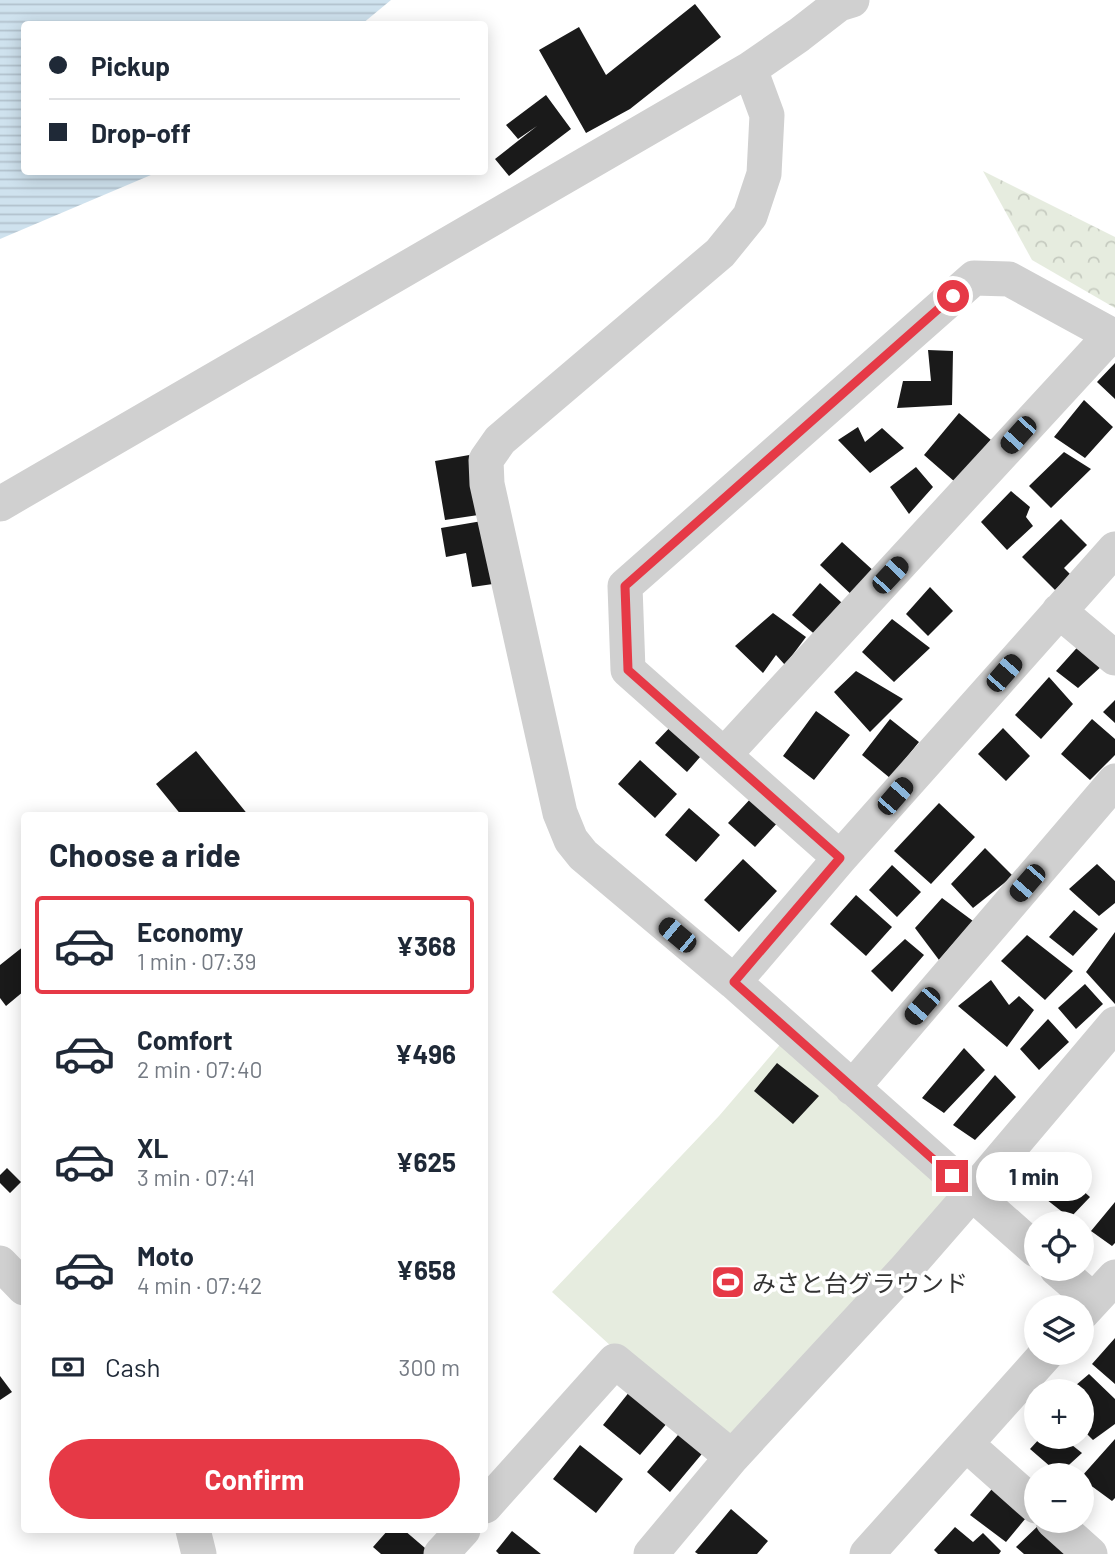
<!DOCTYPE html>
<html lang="en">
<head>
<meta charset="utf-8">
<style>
	:root { --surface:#fff; --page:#f2f2f3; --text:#1f2937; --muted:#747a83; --line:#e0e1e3; --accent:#e63946 }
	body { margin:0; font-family:Barlow,"Noto Sans JP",sans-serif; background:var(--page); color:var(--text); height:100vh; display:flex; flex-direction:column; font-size:26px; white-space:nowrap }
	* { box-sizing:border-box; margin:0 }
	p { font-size:23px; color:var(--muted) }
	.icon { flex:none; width:38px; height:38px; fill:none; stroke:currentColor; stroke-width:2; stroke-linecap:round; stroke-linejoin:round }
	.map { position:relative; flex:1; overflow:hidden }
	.details { position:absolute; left:21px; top:812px; width:467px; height:721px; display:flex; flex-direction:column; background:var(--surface); border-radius:7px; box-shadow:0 4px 18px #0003 }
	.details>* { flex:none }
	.banner { position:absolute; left:21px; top:21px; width:467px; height:154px; border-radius:7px; box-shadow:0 4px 18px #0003; display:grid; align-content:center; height:154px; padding:0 28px; background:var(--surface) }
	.fabs { position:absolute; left:1024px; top:1211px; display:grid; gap:14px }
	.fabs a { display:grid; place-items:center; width:70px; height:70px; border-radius:50%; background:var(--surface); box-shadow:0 4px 18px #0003; font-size:35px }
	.end { position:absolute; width:32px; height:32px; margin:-16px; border:9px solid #e63946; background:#fff; box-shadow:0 0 0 4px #fff }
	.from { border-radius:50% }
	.bubble { position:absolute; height:49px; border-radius:24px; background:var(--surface); box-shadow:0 4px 18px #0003; font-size:23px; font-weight:700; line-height:49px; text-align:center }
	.car { position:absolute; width:21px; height:42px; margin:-21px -10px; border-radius:9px; box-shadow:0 0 5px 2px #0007; background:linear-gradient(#222 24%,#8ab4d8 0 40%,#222 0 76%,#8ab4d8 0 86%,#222 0) }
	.banner b { display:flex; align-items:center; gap:24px; height:66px; font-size:26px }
	.banner b+b { border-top:2px solid var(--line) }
	.banner i { width:18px; height:18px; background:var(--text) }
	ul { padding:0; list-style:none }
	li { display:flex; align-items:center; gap:21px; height:98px; margin:0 14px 10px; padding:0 14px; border:4px solid transparent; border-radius:7px }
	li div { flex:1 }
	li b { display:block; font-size:26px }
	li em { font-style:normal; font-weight:700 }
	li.on { border-color:var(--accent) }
	li>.icon { width:63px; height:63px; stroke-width:1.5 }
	h2 { padding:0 28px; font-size:32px; line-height:84px }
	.pay { display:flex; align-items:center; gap:18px; height:77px; padding:0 28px; font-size:26px }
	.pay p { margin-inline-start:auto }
	.button { display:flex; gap:14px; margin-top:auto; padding:14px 28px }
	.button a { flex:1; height:80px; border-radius:42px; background:var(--accent); color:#fff; font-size:28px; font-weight:700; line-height:80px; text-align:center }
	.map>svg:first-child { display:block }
	.green { fill:#e6ecdf }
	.forest { fill:url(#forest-crowns) }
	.water { fill:url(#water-rules) }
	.building { fill:#1a1a1a }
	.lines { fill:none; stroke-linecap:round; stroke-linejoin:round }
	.minor { stroke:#d0d0d0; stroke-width:35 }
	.route { stroke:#e63946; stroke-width:9 }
	.labels { text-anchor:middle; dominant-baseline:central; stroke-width:7; stroke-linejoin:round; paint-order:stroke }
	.poi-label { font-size:24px; fill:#333; stroke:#fff; text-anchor:start }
</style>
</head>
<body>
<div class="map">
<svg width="1115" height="1554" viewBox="0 0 1115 1554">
	<defs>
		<pattern id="forest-crowns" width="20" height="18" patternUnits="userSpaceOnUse" patternTransform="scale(1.75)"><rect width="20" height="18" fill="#e6ecdf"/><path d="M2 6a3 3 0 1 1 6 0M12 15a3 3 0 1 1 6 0" fill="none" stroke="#c6cbc0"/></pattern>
		<pattern id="water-rules" width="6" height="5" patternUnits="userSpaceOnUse" patternTransform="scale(1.75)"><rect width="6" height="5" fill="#cfe2ee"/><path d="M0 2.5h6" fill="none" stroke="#b2c2cd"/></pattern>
	</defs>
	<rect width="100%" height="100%" fill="#fff"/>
	<path class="green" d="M790,1033L972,1193L732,1457L552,1292L719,1116Z"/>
	<path class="forest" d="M983,171L1115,237V308L1032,260Z"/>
	<path class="water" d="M0,0H391L362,24H24V172H158L0,239Z"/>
	<path class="building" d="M695,4L721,37L630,109L586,133L539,50L579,27L606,75Z
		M546,95L571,129L509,176L495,159L537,126L518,139L506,125Z
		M928,350L953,351L952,405L897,408L903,381H931Z
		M1115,363V399L1097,382Z
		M1084,400L1113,427L1085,458L1054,437Z
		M959,413L991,440L955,482L924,455Z
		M858,427L865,442L882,428L904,448L870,473L838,440Z
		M1064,452L1091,469L1051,508L1029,486Z
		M475,454L485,514L445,520L435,461Z
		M916,467L933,487L909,514L890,487Z
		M1011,491L1030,507L1026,517L1033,526L1007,550L981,522Z
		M1061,519L1087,545L1064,568L1071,575L1055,590L1022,557Z
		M482,521L493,584L472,587L466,553L446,557L441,528Z
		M842,542L876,573L854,597L820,565Z
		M820,583L852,612L825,643L792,615Z
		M930,587L953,611L928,636L906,614Z
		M773,613L806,637L785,665L776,655L763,673L735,646Z
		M892,619L930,648L894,682L862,652Z
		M1083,641L1104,664L1078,688L1056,671Z
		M856,671L903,699L870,732L834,692Z
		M1049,677L1073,704L1041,739L1015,715Z
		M1115,700V723L1103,712Z
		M816,711L850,735L814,780L783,756Z
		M890,719L919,742L890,778L862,755Z
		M1092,719L1115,739V755L1090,780L1061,754Z
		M676,721L707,749L687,772L655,743Z
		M1003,728L1030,756L1006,781L978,754Z
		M196,751L249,816H182L156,784Z
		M640,760L677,794L655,818L618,784Z
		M753,796L780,820L755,847L728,823Z
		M939,803L975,837L931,884L894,851Z
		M689,808L720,835L696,862L665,835Z
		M985,848L1013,876L973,908L951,884Z
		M743,859L777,891L739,932L704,900Z
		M1097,864L1115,881V903L1099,916L1069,889Z
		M892,865L921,892L897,917L869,890Z
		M856,895L892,927L866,956L830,924Z
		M942,898L973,921L939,960L915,928Z
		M1074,910L1098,929L1073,956L1049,937Z
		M1115,932V1004L1086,972Z
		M1027,935L1073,971L1045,1000L1001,961Z
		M905,939L924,955L892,992L871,971Z
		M24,946V991L6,1006L0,998V965Z
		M991,980L1009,1005L1019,996L1034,1010L1007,1047L958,1006Z
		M1085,984L1103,1004L1076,1029L1058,1008Z
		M1048,1019L1069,1042L1039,1070L1020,1049Z
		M964,1048L985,1070L944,1113L922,1098Z
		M777,1063L819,1096L793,1124L754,1091Z
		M995,1075L1016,1097L975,1140L953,1125Z
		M7,1168L21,1182L10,1193L0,1183V1175Z
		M1057,1168L1090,1197L1070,1218L1037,1192Z
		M1115,1202V1243L1112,1246L1091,1231Z
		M1115,1338V1384L1092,1364Z
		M1089,1374L1115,1399V1424L1093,1440L1082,1429V1408L1084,1404L1082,1403V1391H1069Z
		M0,1376L12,1392L0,1400Z
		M630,1391L668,1422L640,1455L603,1425Z
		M683,1429L706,1449L670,1492L647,1472Z
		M1041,1437H1062L1082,1453L1059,1474L1030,1449Z
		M1115,1439V1498L1112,1501L1082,1479V1476Z
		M580,1445L623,1479L596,1513L553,1479Z
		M997,1483L1030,1513L1006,1542L970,1515Z
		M731,1509L768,1541L757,1554H698L695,1552Z
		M1041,1523L1067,1554H1024L1016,1547Z
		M955,1527L973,1542L983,1533L1001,1551L999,1554H938L934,1550Z
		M388,1530H404L432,1554H381L373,1547Z
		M512,1531L541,1554H499L496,1551Z"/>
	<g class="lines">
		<path class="minor" d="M750,69L767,115L764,174L750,216L720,253L500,440L486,460L487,484L560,813L571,840L583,855L734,982L1036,1250
			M0,504L750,69L799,35L839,4L852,0
			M1059,611L1115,658
			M724,755L1111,335
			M840,858L628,670L625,586L974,278L1009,279L1115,337
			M734,982L840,858L1115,549
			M852,1088L1115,781
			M0,1263L24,1288
			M1057,1269L1093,1300
			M1082,1313L1115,1277
			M966,1444L1036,1506
			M485,1506L615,1361L732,1457
			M1053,1521L1090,1554
			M193,1530L199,1554
			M441,1554L463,1530
			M651,1554L732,1457L904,1271L972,1193L1115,1024
			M867,1554L1047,1353"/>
	</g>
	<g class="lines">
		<path class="route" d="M952,1176L734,982L840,858L628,670L625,586L953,296"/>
	</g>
	<defs>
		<g id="stadium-square" transform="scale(1.75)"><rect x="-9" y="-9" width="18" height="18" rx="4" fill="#e63946" stroke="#fff"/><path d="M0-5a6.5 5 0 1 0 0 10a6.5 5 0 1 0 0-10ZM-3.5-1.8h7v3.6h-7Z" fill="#fff"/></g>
	</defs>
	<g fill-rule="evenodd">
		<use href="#stadium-square" x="728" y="1282"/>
	</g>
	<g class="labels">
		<g class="poi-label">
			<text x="752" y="1282">みさと台グラウンド</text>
		</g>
	</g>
</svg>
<div class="fabs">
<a><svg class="icon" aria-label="locate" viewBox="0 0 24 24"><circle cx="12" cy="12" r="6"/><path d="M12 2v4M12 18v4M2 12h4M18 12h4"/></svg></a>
<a><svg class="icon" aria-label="layers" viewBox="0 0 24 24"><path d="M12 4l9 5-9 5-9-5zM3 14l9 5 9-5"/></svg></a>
<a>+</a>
<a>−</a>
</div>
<i class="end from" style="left:953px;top:296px"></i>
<i class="end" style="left:952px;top:1176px"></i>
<div class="bubble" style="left:976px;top:1152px;width:116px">1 min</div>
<i class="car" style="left:1018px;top:435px;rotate:222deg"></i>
<i class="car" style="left:890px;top:575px;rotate:43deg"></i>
<i class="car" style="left:1004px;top:673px;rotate:41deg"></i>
<i class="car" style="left:895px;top:796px;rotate:41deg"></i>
<i class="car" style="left:1027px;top:883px;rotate:221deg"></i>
<i class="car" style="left:677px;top:935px;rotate:310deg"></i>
<i class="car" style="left:922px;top:1006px;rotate:221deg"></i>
<div class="banner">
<b><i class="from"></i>Pickup</b>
<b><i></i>Drop-off</b>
</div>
<section class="details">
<h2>Choose a ride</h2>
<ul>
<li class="on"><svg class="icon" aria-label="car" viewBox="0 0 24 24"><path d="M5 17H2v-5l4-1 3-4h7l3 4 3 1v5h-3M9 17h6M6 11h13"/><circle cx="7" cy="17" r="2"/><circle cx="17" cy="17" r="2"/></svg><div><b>Economy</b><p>1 min · 07:39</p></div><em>¥368</em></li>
<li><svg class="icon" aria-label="car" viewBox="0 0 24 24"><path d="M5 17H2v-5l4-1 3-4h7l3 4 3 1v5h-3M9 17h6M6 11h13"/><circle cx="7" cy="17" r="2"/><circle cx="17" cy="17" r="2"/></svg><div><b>Comfort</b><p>2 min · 07:40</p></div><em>¥496</em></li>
<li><svg class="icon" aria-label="car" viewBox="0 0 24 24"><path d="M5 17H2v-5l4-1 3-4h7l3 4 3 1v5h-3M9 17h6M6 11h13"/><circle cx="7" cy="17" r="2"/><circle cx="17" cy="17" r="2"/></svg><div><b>XL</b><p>3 min · 07:41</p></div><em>¥625</em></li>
<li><svg class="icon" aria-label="car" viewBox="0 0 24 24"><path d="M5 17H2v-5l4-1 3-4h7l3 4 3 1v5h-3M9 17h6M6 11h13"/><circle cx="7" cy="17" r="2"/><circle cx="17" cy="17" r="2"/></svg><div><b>Moto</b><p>4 min · 07:42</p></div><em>¥658</em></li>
</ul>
<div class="pay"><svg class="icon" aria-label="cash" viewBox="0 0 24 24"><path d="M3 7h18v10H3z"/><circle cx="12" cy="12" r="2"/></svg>Cash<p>300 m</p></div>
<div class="button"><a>Confirm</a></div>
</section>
</div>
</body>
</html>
